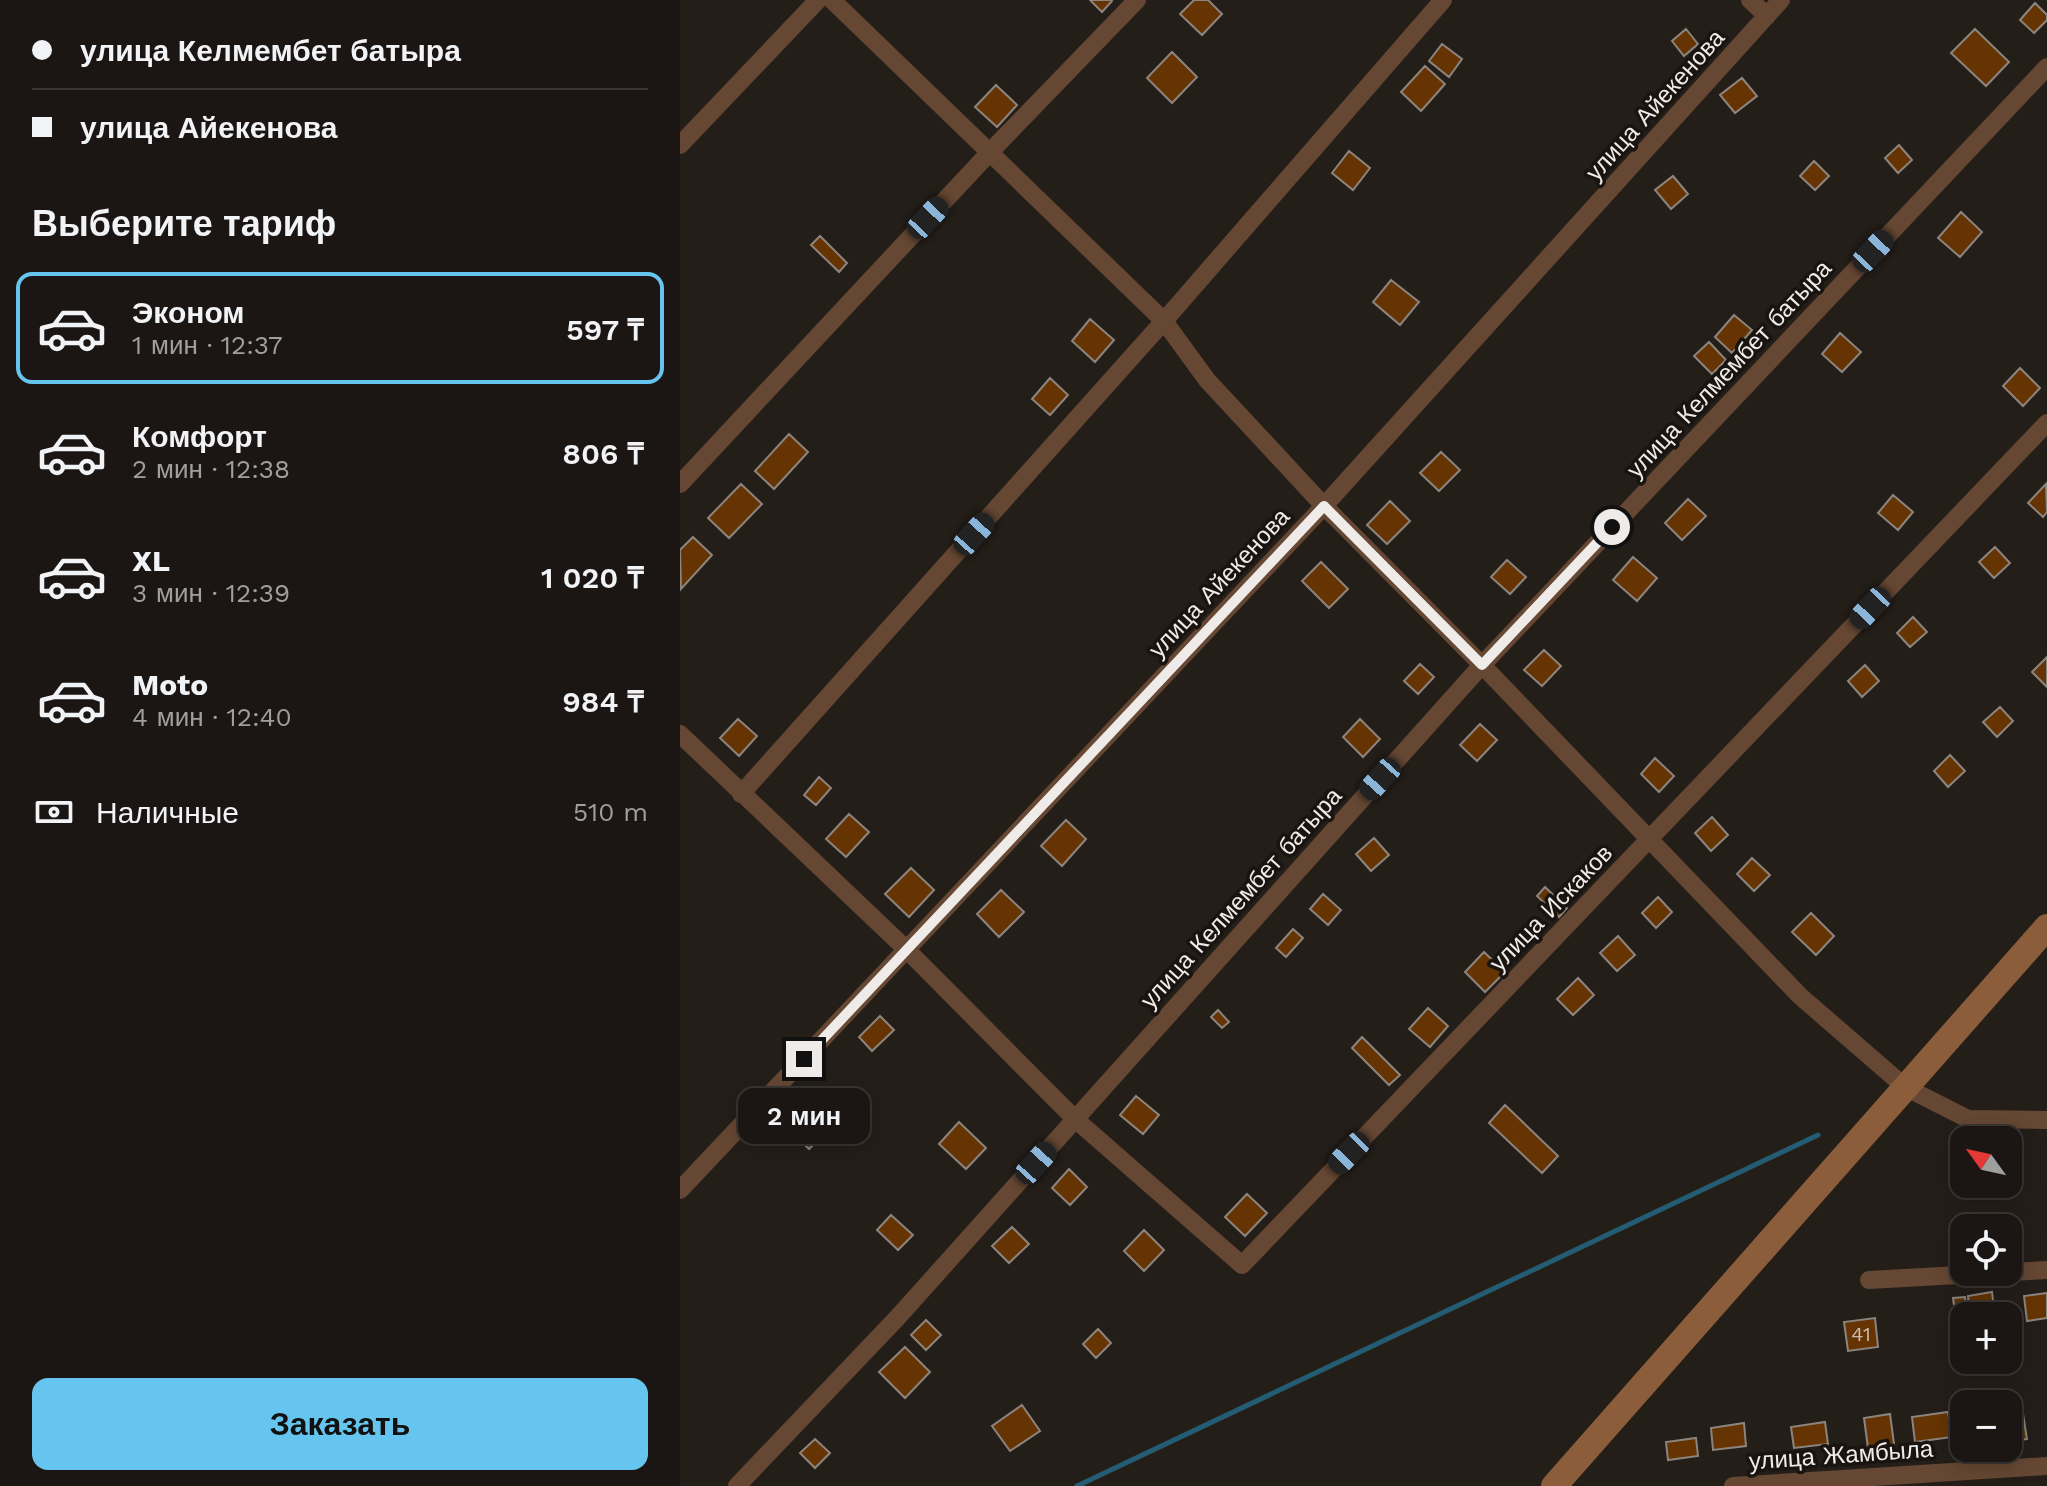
<!DOCTYPE html>
<html lang="ru">
<head>
<meta charset="utf-8">
<style>
	:root { --surface:#1b1613; --page:#241f1c; --text:#f1f3f6; --muted:#a09fa0; --line:#393533; --accent:#65c5ee }
	body { margin:0; font-family:"Work Sans",sans-serif; background:var(--page); color:var(--text); height:100vh; display:flex; flex-direction:column; font-size:30px; white-space:nowrap }
	* { box-sizing:border-box; margin:0 }
	p { font-size:26px; color:var(--muted) }
	.icon { flex:none; width:44px; height:44px; fill:none; stroke:currentColor; stroke-width:2; stroke-linecap:round; stroke-linejoin:round }
	.map { position:relative; flex:1; overflow:hidden }
	.sheet { display:flex; flex-direction:column; background:var(--surface); width:680px }
	.sheet>* { flex:none }
	.hud { display:grid; align-content:center; height:176px; padding:0 32px; background:var(--surface) }
	.needle { width:52px; rotate:303deg }
	.controls { position:absolute; left:1270px; top:1126px; display:grid; gap:16px }
	.controls a { display:grid; place-items:center; width:72px; height:72px; border-radius:16px; background:var(--surface); box-shadow:0 4px 20px #0003,0 0 0 2px var(--line); font-size:40px }
	.end { position:absolute; width:36px; height:36px; margin:-18px; border:10px solid #efebe8; background:#111; box-shadow:0 0 0 4px #111 }
	.from { border-radius:50% }
	.bubble { position:absolute; height:56px; border-radius:16px; background:var(--surface); box-shadow:0 4px 20px #0003,0 0 0 2px var(--line); font-size:26px; font-weight:600; line-height:56px; text-align:center }
	.car { position:absolute; width:24px; height:48px; margin:-24px -12px; border-radius:10px; box-shadow:0 0 6px 2px #0007; background:linear-gradient(#222 24%,#8ab4d8 0 40%,#222 0 76%,#8ab4d8 0 86%,#222 0) }
	.hud b { display:flex; align-items:center; gap:28px; height:76px; font-size:30px }
	.hud b+b { border-top:2px solid var(--line) }
	.hud i { width:20px; height:20px; background:var(--text) }
	ul { padding:0; list-style:none }
	li { display:flex; align-items:center; gap:24px; height:112px; margin:0 16px 12px; padding:0 16px; border:4px solid transparent; border-radius:16px }
	li div { flex:1 }
	li b { display:block; font-size:30px }
	li em { font-style:normal; font-weight:600 }
	li.selected { border-color:var(--accent) }
	li>.icon { width:72px; height:72px; stroke-width:1.5 }
	h2 { padding:0 32px; font-size:36px; line-height:96px }
	.pay { display:flex; align-items:center; gap:20px; height:88px; padding:0 32px; font-size:30px }
	.pay p { margin-inline-start:auto }
	.button { display:flex; gap:16px; margin-top:auto; padding:16px 32px }
	.button a { flex:1; height:92px; border-radius:16px; background:var(--accent); color:#111; font-size:32px; font-weight:600; line-height:92px; text-align:center }
	main { display:flex; flex:1; min-height:0 }
	.map>svg:first-child { display:block }
	.lines { fill:none; stroke-linecap:round; stroke-linejoin:round }
	.stream { stroke:#245c73; stroke-width:5 }
	.building { fill:#663402; stroke:#8c847e; stroke-width:2 }
	.street { stroke:#654733; stroke-width:18 }
	.secondary { stroke:#8c5d3b; stroke-width:26 }
	.route { stroke:#efebe8; stroke-width:10 }
	.labels { text-anchor:middle; dominant-baseline:central; stroke-width:7; stroke-linejoin:round; paint-order:stroke }
	.number-label { font-size:20px; fill:#cdbdae }
	.street-label { font-size:24px; fill:#efebe8; stroke:#1a1410 }
</style>
</head>
<body>
<main>
<section class="sheet">
<div class="hud">
<b><i class="from"></i>улица Келмембет батыра</b>
<b><i></i>улица Айекенова</b>
</div>
<h2>Выберите тариф</h2>
<ul>
<li class="selected"><svg class="icon" aria-label="car" viewBox="0 0 24 24"><path d="M5 17H2v-5l4-1 3-4h7l3 4 3 1v5h-3M9 17h6M6 11h13"/><circle cx="7" cy="17" r="2"/><circle cx="17" cy="17" r="2"/></svg><div><b>Эконом</b><p>1 мин · 12:37</p></div><em>597 ₸</em></li>
<li><svg class="icon" aria-label="car" viewBox="0 0 24 24"><path d="M5 17H2v-5l4-1 3-4h7l3 4 3 1v5h-3M9 17h6M6 11h13"/><circle cx="7" cy="17" r="2"/><circle cx="17" cy="17" r="2"/></svg><div><b>Комфорт</b><p>2 мин · 12:38</p></div><em>806 ₸</em></li>
<li><svg class="icon" aria-label="car" viewBox="0 0 24 24"><path d="M5 17H2v-5l4-1 3-4h7l3 4 3 1v5h-3M9 17h6M6 11h13"/><circle cx="7" cy="17" r="2"/><circle cx="17" cy="17" r="2"/></svg><div><b>XL</b><p>3 мин · 12:39</p></div><em>1 020 ₸</em></li>
<li><svg class="icon" aria-label="car" viewBox="0 0 24 24"><path d="M5 17H2v-5l4-1 3-4h7l3 4 3 1v5h-3M9 17h6M6 11h13"/><circle cx="7" cy="17" r="2"/><circle cx="17" cy="17" r="2"/></svg><div><b>Moto</b><p>4 мин · 12:40</p></div><em>984 ₸</em></li>
</ul>
<div class="pay"><svg class="icon" aria-label="cash" viewBox="0 0 24 24"><path d="M3 7h18v10H3z"/><circle cx="12" cy="12" r="2"/></svg>Наличные<p>510 m</p></div>
<div class="button"><a>Заказать</a></div>
</section>
<div class="map">
<svg width="1367" height="1486" viewBox="0 0 1367 1486">
	<rect width="100%" height="100%" fill="#241e19"/>
	<g class="lines">
		<path class="stream" d="M397,1486L1138,1135"/>
	</g>
	<path class="building" d="M410,0H431L432,1L422,12Z
		M514,0H528L542,14L522,35L500,14Z
		M1355,3L1367,15V20L1354,33L1340,20Z
		M1006,29L1018,44L1004,56L992,41Z
		M1295,29L1329,62L1306,86L1271,53Z
		M762,44L782,59L769,77L749,61Z
		M492,52L517,77L492,103L467,78Z
		M745,66L765,84L741,111L721,92Z
		M1062,78L1077,96L1055,113L1040,95Z
		M316,85L337,105L317,127L295,107Z
		M1219,145L1232,160L1218,173L1205,158Z
		M669,151L690,168L673,190L652,173Z
		M1134,161L1149,176L1135,190L1120,176Z
		M993,176L1008,194L991,209L975,190Z
		M1281,212L1302,232L1280,257L1258,238Z
		M140,236L167,263L159,272L131,245Z
		M711,280L739,302L720,325L693,302Z
		M1054,315L1072,330L1052,353L1035,337Z
		M410,319L434,340L415,362L392,341Z
		M1160,333L1181,352L1162,372L1142,354Z
		M1029,342L1046,360L1032,374L1014,356Z
		M1340,368L1360,388L1343,406L1323,386Z
		M370,378L388,395L370,415L352,399Z
		M109,434L128,452L94,489L75,471Z
		M761,452L780,470L759,491L740,473Z
		M61,484L82,504L49,538L28,518Z
		M1366,484L1367,512L1363,517L1348,503Z
		M1213,495L1233,512L1218,530L1198,513Z
		M1008,499L1026,516L1002,540L985,523Z
		M710,501L730,521L707,544L687,525Z
		M13,537L32,555L1,589L0,550Z
		M1315,547L1330,563L1314,578L1299,562Z
		M953,557L977,578L957,601L933,580Z
		M827,560L846,577L830,594L811,577Z
		M641,562L668,589L649,608L622,581Z
		M1233,617L1247,632L1230,647L1217,633Z
		M864,650L881,666L862,686L844,670Z
		M1367,657V687L1352,672Z
		M740,664L754,677L738,694L724,681Z
		M1185,665L1199,681L1182,697L1168,681Z
		M1320,707L1333,721L1317,737L1303,722Z
		M58,719L77,736L59,756L40,738Z
		M680,719L700,739L683,757L663,737Z
		M800,724L817,740L797,761L780,745Z
		M1270,755L1285,771L1268,787L1254,771Z
		M975,758L994,776L979,792L961,774Z
		M139,777L151,788L136,805L124,795Z
		M169,814L189,832L166,857L146,839Z
		M1032,817L1048,835L1031,851L1015,833Z
		M386,820L406,839L382,866L361,846Z
		M694,838L709,855L691,871L676,854Z
		M1072,858L1090,875L1074,891L1057,874Z
		M231,868L254,890L229,917L205,894Z
		M865,887L887,908L879,917L857,896Z
		M321,890L344,912L319,937L297,914Z
		M643,894L661,910L648,925L630,909Z
		M978,897L992,912L976,928L962,913Z
		M1131,913L1154,936L1136,955L1112,932Z
		M613,929L623,938L606,957L596,948Z
		M938,936L955,955L937,971L920,953Z
		M804,952L825,972L805,992L785,972Z
		M898,978L914,995L893,1015L877,999Z
		M748,1008L768,1026L750,1047L729,1029Z
		M538,1010L549,1022L542,1028L531,1017Z
		M200,1016L214,1030L192,1051L179,1037Z
		M682,1037L720,1075L709,1085L672,1048Z
		M456,1096L479,1115L463,1134L440,1115Z
		M121,1105L147,1131L129,1149L103,1123Z
		M825,1105L878,1156L862,1173L809,1123Z
		M279,1122L306,1148L286,1169L259,1144Z
		M389,1169L407,1187L390,1205L372,1188Z
		M567,1194L587,1213L565,1236L545,1217Z
		M211,1215L233,1235L218,1250L197,1230Z
		M332,1227L349,1244L329,1263L312,1246Z
		M464,1230L484,1250L464,1271L444,1251Z
		M1312,1292L1315,1316H1290L1288,1296Z
		M1367,1293V1318L1347,1321L1344,1296Z
		M1285,1297L1287,1316H1284V1334L1278,1335L1273,1298Z
		M1195,1318L1198,1347L1168,1351L1164,1322Z
		M246,1320L261,1335L246,1350L231,1335Z
		M418,1329L431,1343L416,1358L403,1344Z
		M225,1347L250,1372L225,1398L199,1372Z
		M342,1405L360,1431L330,1451L312,1426Z
		M1268,1412L1272,1437L1235,1442L1232,1417Z
		M1210,1414L1214,1444L1188,1448L1184,1418Z
		M1343,1414L1347,1439L1328,1441V1416Z
		M1145,1422L1148,1444L1114,1448L1111,1427Z
		M1064,1423L1066,1446L1033,1450L1031,1428Z
		M1016,1438L1018,1456L988,1460L986,1442Z
		M135,1439L150,1453L135,1468L120,1453Z"/>
	<g class="lines">
		<path class="street" d="M152,0L484,321L527,380L644,506L802,665L1120,996L1225,1087L1288,1119L1367,1120
			M1070,0L1087,16
			M0,145L138,0
			M0,484L310,152L457,0
			M0,734L227,950L395,1119L562,1265L1367,423
			M61,794L484,321L763,0
			M0,1190L644,506L1101,0
			M1189,1280L1367,1270
			M57,1486L218,1317L802,665L1367,67
			M1053,1486L1367,1466"/>
		<path class="secondary" d="M874,1486L1367,927"/>
	</g>
	<g class="lines">
		<path class="route" d="M124,1059L644,506L802,665L932,527"/>
	</g>
	<g class="labels">
		<g class="number-label">
			<text x="1181" y="1334">41</text>
		</g>
		<g class="street-label">
			<text transform="translate(975 105) rotate(-48)">улица Айекенова</text>
			<text transform="translate(1049 369) rotate(-47)">улица Келмембет батыра</text>
			<text transform="translate(539 583) rotate(-47)">улица Айекенова</text>
			<text transform="translate(561 898) rotate(-48)">улица Келмембет батыра</text>
			<text transform="translate(871 908) rotate(-46)">улица Искаков</text>
			<text transform="translate(1161 1455) rotate(-4)">улица Жамбыла</text>
		</g>
	</g>
</svg>
<div class="controls">
<a><svg class="needle" viewBox="-14 -14 28 28"><path d="M0-13l5 13h-10z" fill="#e53935"/><path d="M0 13l5-13h-10z" fill="#a09fa0"/></svg></a>
<a><svg class="icon" aria-label="locate" viewBox="0 0 24 24"><circle cx="12" cy="12" r="6"/><path d="M12 2v4M12 18v4M2 12h4M18 12h4"/></svg></a>
<a>+</a>
<a>−</a>
</div>
<i class="end from" style="left:932px;top:527px"></i>
<i class="end" style="left:124px;top:1059px"></i>
<div class="bubble" style="left:58px;top:1088px;width:132px">2 мин</div>
<i class="car" style="left:248px;top:218px;rotate:43deg"></i>
<i class="car" style="left:1193px;top:251px;rotate:43deg"></i>
<i class="car" style="left:294px;top:534px;rotate:42deg"></i>
<i class="car" style="left:1190px;top:608px;rotate:223deg"></i>
<i class="car" style="left:700px;top:779px;rotate:222deg"></i>
<i class="car" style="left:669px;top:1153px;rotate:224deg"></i>
<i class="car" style="left:356px;top:1163px;rotate:42deg"></i>
</div>
</main>
</body>
</html>
